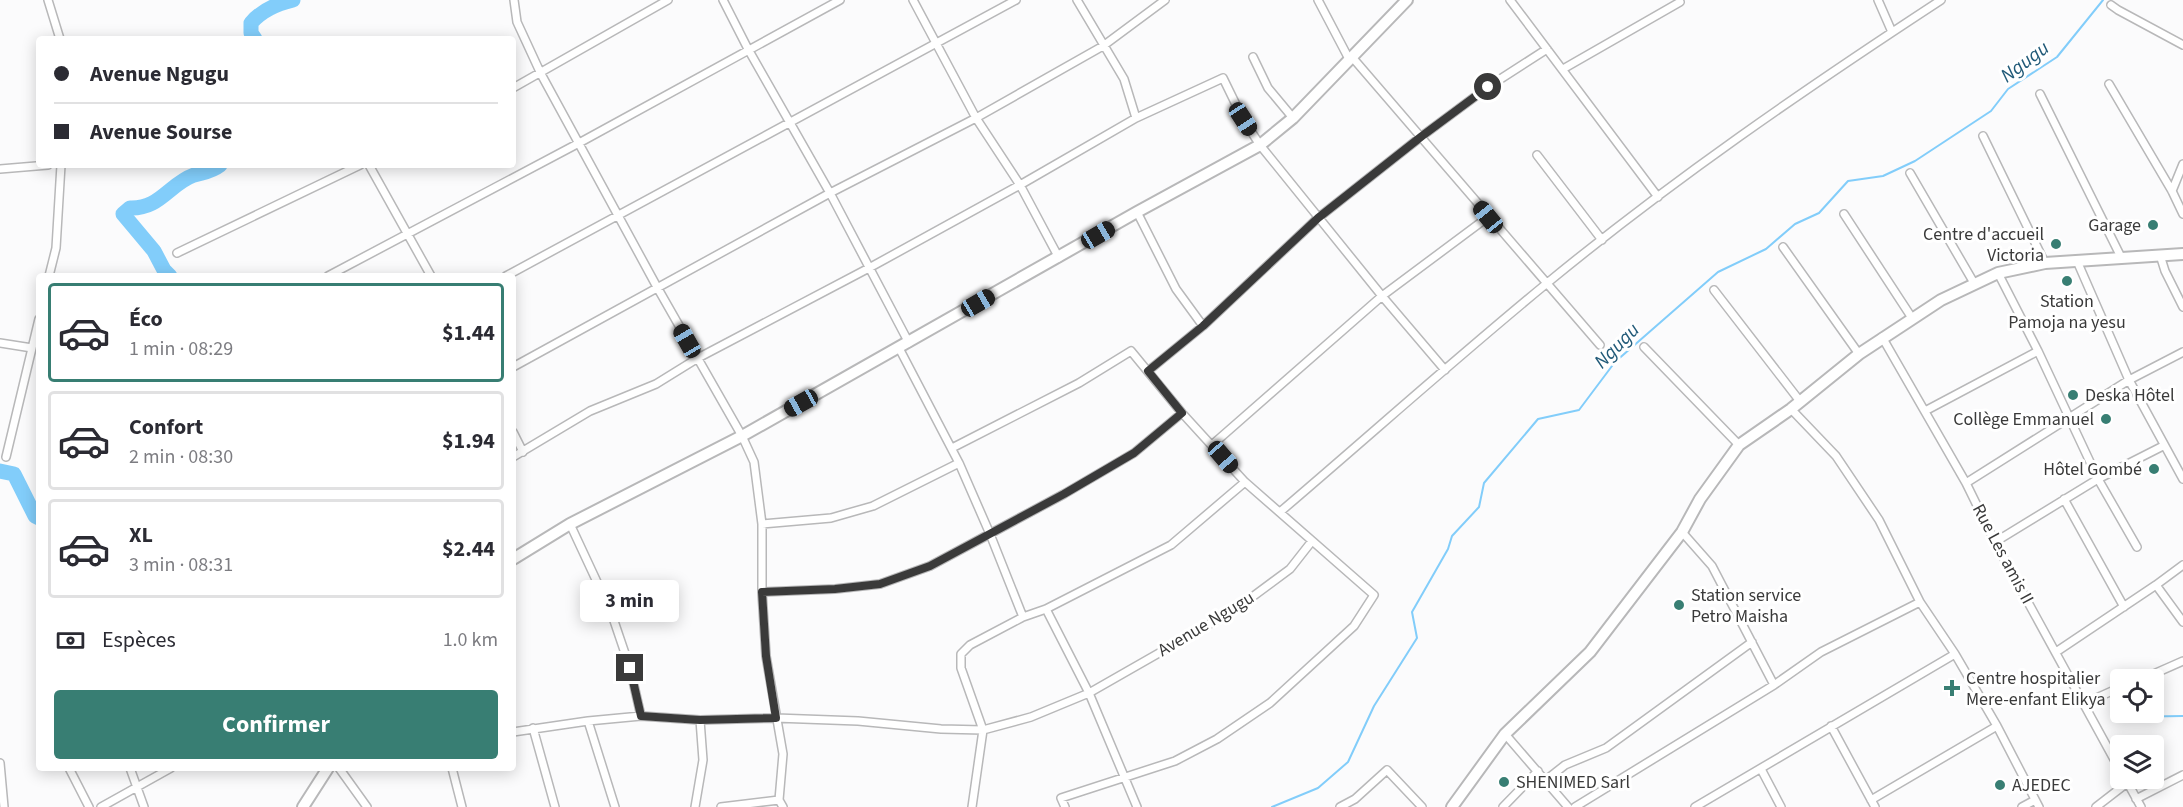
<!DOCTYPE html>
<html lang="fr">
<head>
<meta charset="utf-8">
<style>
	:root { --surface:#fff; --page:#f2f2f3; --text:#2b2b33; --muted:#7c7c81; --line:#e1e1e2; --accent:#387e73 }
	body { margin:0; font-family:"Source Sans 3",sans-serif; background:var(--page); color:var(--text); height:100vh; display:flex; flex-direction:column; font-size:22px; white-space:nowrap }
	* { box-sizing:border-box; margin:0 }
	p { font-size:20px; color:var(--muted) }
	.icon { flex:none; width:33px; height:33px; fill:none; stroke:currentColor; stroke-width:2; stroke-linecap:round; stroke-linejoin:round }
	.map { position:relative; flex:1; overflow:hidden }
	.panel { position:absolute; left:36px; top:273px; width:480px; height:498px; display:flex; flex-direction:column; background:var(--surface); border-radius:6px; box-shadow:0 3px 15px #0003 }
	.panel>* { flex:none }
	.top-card { position:absolute; left:36px; top:36px; width:480px; height:132px; border-radius:6px; box-shadow:0 3px 15px #0003; display:grid; align-content:center; height:132px; padding:0 18px; background:var(--surface) }
	.controls { position:absolute; left:2110px; top:669px; display:grid; gap:12px }
	.controls a { display:grid; place-items:center; width:54px; height:54px; border-radius:6px; background:var(--surface); box-shadow:0 3px 15px #0003; font-size:30px }
	.end { position:absolute; width:27px; height:27px; margin:-14px; border:8px solid #3a3a3a; background:#fff; box-shadow:0 0 0 3px #fff }
	.from { border-radius:50% }
	.bubble { position:absolute; height:42px; border-radius:6px; background:var(--surface); box-shadow:0 3px 15px #0003; font-size:20px; font-weight:700; line-height:42px; text-align:center }
	.car { position:absolute; width:18px; height:36px; margin:-18px -9px; border-radius:8px; box-shadow:0 0 4px 2px #0007; background:linear-gradient(#222 24%,#8ab4d8 0 40%,#222 0 76%,#8ab4d8 0 86%,#222 0) }
	.top-card b { display:flex; align-items:center; gap:21px; height:57px; font-size:22px }
	.top-card b+b { border-top:2px solid var(--line) }
	.top-card i { width:15px; height:15px; background:var(--text) }
	ul { padding:10px 0 0; list-style:none }
	li { display:flex; align-items:center; gap:18px; height:99px; margin:0 12px 9px; padding:0 6px; border:3px solid var(--line); border-radius:6px }
	li div { flex:1 }
	li b { display:block; font-size:22px }
	li em { font-style:normal; font-weight:700 }
	li.on { border-color:var(--accent) }
	li>.icon { width:54px; height:54px; stroke-width:1.5 }
	.pay { display:flex; align-items:center; gap:15px; height:66px; padding:0 18px; font-size:22px }
	.pay p { margin-inline-start:auto }
	.primary-button { display:flex; gap:12px; margin-top:auto; padding:12px 18px }
	.primary-button a { flex:1; height:69px; border-radius:6px; background:var(--accent); color:#fff; font-size:24px; font-weight:700; line-height:69px; text-align:center }
	.map>svg:first-child { display:block }
	.lines { fill:none; stroke-linecap:round; stroke-linejoin:round }
	.stream { stroke:#82cdfa; stroke-width:2 }
	.river { stroke:#82cdfa; stroke-width:15 }
	.street-casing { stroke:#b8b8b9; stroke-width:10 }
	.secondary-casing { stroke:#b8b8b9; stroke-width:14 }
	.primary-casing { stroke:#b8b8b9; stroke-width:14 }
	.street { stroke:#fff; stroke-width:7 }
	.secondary { stroke:#fff; stroke-width:10 }
	.primary { stroke:#fff; stroke-width:10 }
	.route { stroke:#3a3a3a; stroke-width:8 }
	.poi-dot { fill:#387e73; stroke:#fff; stroke-width:2 }
	.labels { text-anchor:middle; dominant-baseline:central; stroke-width:6; stroke-linejoin:round; paint-order:stroke }
	.poi-label { font-size:18px; fill:#3a3a3a; stroke:#fff; text-anchor:start }
	.street-label { font-size:18px; fill:#3a3a3a; stroke:#fff }
	.water-label { font-size:20px; font-style:italic; fill:#215a78; stroke:#fff }
</style>
</head>
<body>
<div class="map">
<svg width="2183" height="807" viewBox="0 0 2183 807">
	<rect width="100%" height="100%" fill="#fbfbfc"/>
	<g class="lines">
		<path class="stream" d="M2118,717L2183,716
			M1272,807L1318,788L1348,762L1374,706L1417,638L1412,612L1448,549L1452,536L1479,507L1484,483L1538,419L1579,410L1615,362L1718,272L1766,249L1795,224L1819,213L1848,181L1883,176L1915,161L1991,111L2008,89L2057,57L2103,0"/>
		<path class="river" d="M255,39L251,33V23C262,10 276,4 293,0
			M170,276L164,270L154,251L123,214L130,208C160,209 169,184 194,175C204,172 211,172 220,165
			M0,471L14,474L35,516L39,518"/>
		<g class="street-casing">
			<path id="street" d="M48,0L60,39
				M514,0L517,22L541,74L657,287L742,436L754,462L762,524V592L766,656L783,754L779,800L783,807
				M723,0L748,49L830,193L909,343
				M913,0L976,118L1020,185L1059,258
				M1077,0L1124,79L1136,118
				M1318,0L1349,59
				M1510,0L1658,197
				M1878,0L1892,32
				M2111,5L2118,10L2183,45
				M1253,57L1268,88L1293,118
				M1352,57L1600,345
				M1563,69L1680,2
				M2109,84L2172,191L2183,214
				M513,88L668,0
				M2040,94L2121,257
				M1983,136L2045,263
				M1537,155L1602,240
				M369,165L431,276
				M0,169L48,165
				M1910,173L1974,283
				M2172,191L2183,164
				M1137,212L1176,289L1203,326
				M1844,214L1912,318
				M1783,247L1859,354
				M177,253L360,165
				M2160,255L2165,271L2183,307
				M2077,261L2129,380L2183,479
				M1998,273L2038,351L2098,479L2137,547
				M49,276L56,248L61,165
				M328,276L579,143L840,0
				M506,276L1016,0
				M1714,290L1799,400
				M1882,337L1966,483L1995,542L2121,772
				M0,343L32,348
				M1644,347L1739,445
				M899,348L959,463L990,534L1023,617
				M513,367L830,193L976,118L1103,46L1165,0
				M1148,371L1203,326L1318,218L1422,136L1488,87L1547,49
				M1791,409L1836,456L1879,520L1920,602L1955,654L1997,726L2039,807
				M1925,411L2038,351
				M513,432L523,452
				M1212,445L1382,296L1488,217
				M952,448L1079,383L1131,351L1182,413L1245,482L1374,595L1354,626L1270,703L1217,739L1175,761L1061,798L1065,807
				M6,457L39,319
				M513,457L590,411L656,384L698,358L869,268L1020,185L1136,118L1223,78L1243,119L1260,145L1382,296L1445,370
				M1966,483L2129,380L2183,352
				M2064,499L2124,607
				M1280,512C1369,436 1456,358 1546,284C1671,181 1805,89 1941,0
				M570,524L611,612L630,668L641,716
				M762,524L831,518L873,506L959,463
				M1682,532L1712,566L1774,685
				M1995,542L2098,479L2163,446
				M2156,585L2183,622
				M762,592L835,589L880,584L930,566L1064,494L1134,453L1182,413
				M1046,609L1089,693L1137,807
				M2056,652L2156,585L2183,565
				M2140,680L2183,661
				M2083,704L2121,687
				M588,721L615,807
				M1831,726L1875,807
				M533,728L555,807
				M513,732L588,721L641,716L700,720L776,718L858,721L941,729L983,730L1031,717L1089,693L1236,609L1290,569L1312,541
				M1505,734L1568,807
				M0,763L4,807
				M69,768L89,807
				M130,768L144,807
				M339,768L367,807
				M452,768L462,807
				M1761,769L1781,807
				M2125,778L2141,807
				M1546,780L1565,765L1606,748L1752,642
				M2136,799L2183,775
				M1871,800L1997,726
				M101,807L171,768
				M695,807L703,760L700,720
				M721,807L779,800
				M972,807L983,730L961,668V654L970,645L1023,617L1046,609L1171,545L1245,482
				M1340,807L1355,799L1387,770L1422,807
				M1503,807L1538,771
				M1575,807L1774,685L1821,652L1920,602
				M1695,807L1955,654
				M2022,807L2035,800
				M2096,807L2127,783"/>
		</g>
		<g class="secondary-casing">
			<path id="secondary" d="M513,559L570,524L742,436L1137,212L1260,145L1293,118L1407,0
				M303,807L328,768"/>
		</g>
		<g class="primary-casing">
			<path id="primary" d="M1452,807L1505,734L1590,652L1682,532L1700,499L1739,445L1791,409L1859,354L1941,300L1998,273L2045,263L2183,254"/>
		</g>
		<use href="#street" class="street"/>
		<use href="#secondary" class="secondary"/>
		<use href="#primary" class="primary"/>
	</g>
	<g class="lines">
		<path class="route" d="M630,668L641,716L700,720L776,718L766,656L762,592L835,589L880,584L930,566L1064,494L1134,453L1182,413L1148,371L1203,326L1318,218L1422,136L1488,87"/>
	</g>
	<g class="poi-dot">
		<circle cx="2153" cy="225" r="6"/>
		<circle cx="2056" cy="244" r="6"/>
		<circle cx="2067" cy="281" r="6"/>
		<circle cx="2073" cy="395" r="6"/>
		<circle cx="2106" cy="419" r="6"/>
		<circle cx="2154" cy="469" r="6"/>
		<circle cx="1679" cy="605" r="6"/>
		<path d="M1949 679h6v6h6v6h-6v6h-6v-6h-6v-6h6z"/>
		<circle cx="1504" cy="782" r="6"/>
		<circle cx="2000" cy="785" r="6"/>
	</g>
	<g class="labels">
		<g class="poi-label">
			<text x="2141" y="225" text-anchor="end">Garage</text>
			<text x="2044" y="234" text-anchor="end">Centre d'accueil<tspan x="2044" dy="21">Victoria</tspan></text>
			<text x="2067" y="301" text-anchor="middle">Station<tspan x="2067" dy="21">Pamoja na yesu</tspan></text>
			<text x="2085" y="395">Deska Hôtel</text>
			<text x="2094" y="419" text-anchor="end">Collège Emmanuel</text>
			<text x="2142" y="469" text-anchor="end">Hôtel Gombé</text>
			<text x="1691" y="595">Station service<tspan x="1691" dy="21">Petro Maisha</tspan></text>
			<text x="1966" y="678">Centre hospitalier<tspan x="1966" dy="21">Mere-enfant Elikya</tspan></text>
			<text x="1516" y="782">SHENIMED Sarl</text>
			<text x="2012" y="785">AJEDEC</text>
		</g>
		<g class="street-label">
			<text transform="translate(2003 554) rotate(62)">Rue Les amis II</text>
			<text transform="translate(1206 624) rotate(-31)">Avenue Ngugu</text>
		</g>
		<g class="water-label">
			<text transform="translate(2025 62) rotate(-37)">Ngugu</text>
			<text transform="translate(1617 346) rotate(-45)">Ngugu</text>
		</g>
	</g>
</svg>
<div class="controls">
<a><svg class="icon" aria-label="locate" viewBox="0 0 24 24"><circle cx="12" cy="12" r="6"/><path d="M12 2v4M12 18v4M2 12h4M18 12h4"/></svg></a>
<a><svg class="icon" aria-label="layers" viewBox="0 0 24 24"><path d="M12 4l9 5-9 5-9-5zM3 14l9 5 9-5"/></svg></a>
</div>
<i class="end from" style="left:1488px;top:87px"></i>
<i class="end" style="left:630px;top:668px"></i>
<div class="bubble" style="left:580px;top:580px;width:99px">3 min</div>
<i class="car" style="left:1243px;top:119px;rotate:147deg"></i>
<i class="car" style="left:1488px;top:217px;rotate:321deg"></i>
<i class="car" style="left:1098px;top:235px;rotate:60deg"></i>
<i class="car" style="left:978px;top:303px;rotate:60deg"></i>
<i class="car" style="left:687px;top:341px;rotate:330deg"></i>
<i class="car" style="left:801px;top:403px;rotate:241deg"></i>
<i class="car" style="left:1223px;top:457px;rotate:139deg"></i>
<div class="top-card">
<b><i class="from"></i>Avenue Ngugu</b>
<b><i></i>Avenue Sourse</b>
</div>
<section class="panel">
<ul>
<li class="on"><svg class="icon" aria-label="car" viewBox="0 0 24 24"><path d="M5 17H2v-5l4-1 3-4h7l3 4 3 1v5h-3M9 17h6M6 11h13"/><circle cx="7" cy="17" r="2"/><circle cx="17" cy="17" r="2"/></svg><div><b>Éco</b><p>1 min · 08:29</p></div><em>$1.44</em></li>
<li><svg class="icon" aria-label="car" viewBox="0 0 24 24"><path d="M5 17H2v-5l4-1 3-4h7l3 4 3 1v5h-3M9 17h6M6 11h13"/><circle cx="7" cy="17" r="2"/><circle cx="17" cy="17" r="2"/></svg><div><b>Confort</b><p>2 min · 08:30</p></div><em>$1.94</em></li>
<li><svg class="icon" aria-label="car" viewBox="0 0 24 24"><path d="M5 17H2v-5l4-1 3-4h7l3 4 3 1v5h-3M9 17h6M6 11h13"/><circle cx="7" cy="17" r="2"/><circle cx="17" cy="17" r="2"/></svg><div><b>XL</b><p>3 min · 08:31</p></div><em>$2.44</em></li>
</ul>
<div class="pay"><svg class="icon" aria-label="cash" viewBox="0 0 24 24"><path d="M3 7h18v10H3z"/><circle cx="12" cy="12" r="2"/></svg>Espèces<p>1.0 km</p></div>
<div class="primary-button"><a>Confirmer</a></div>
</section>
</div>
</body>
</html>
